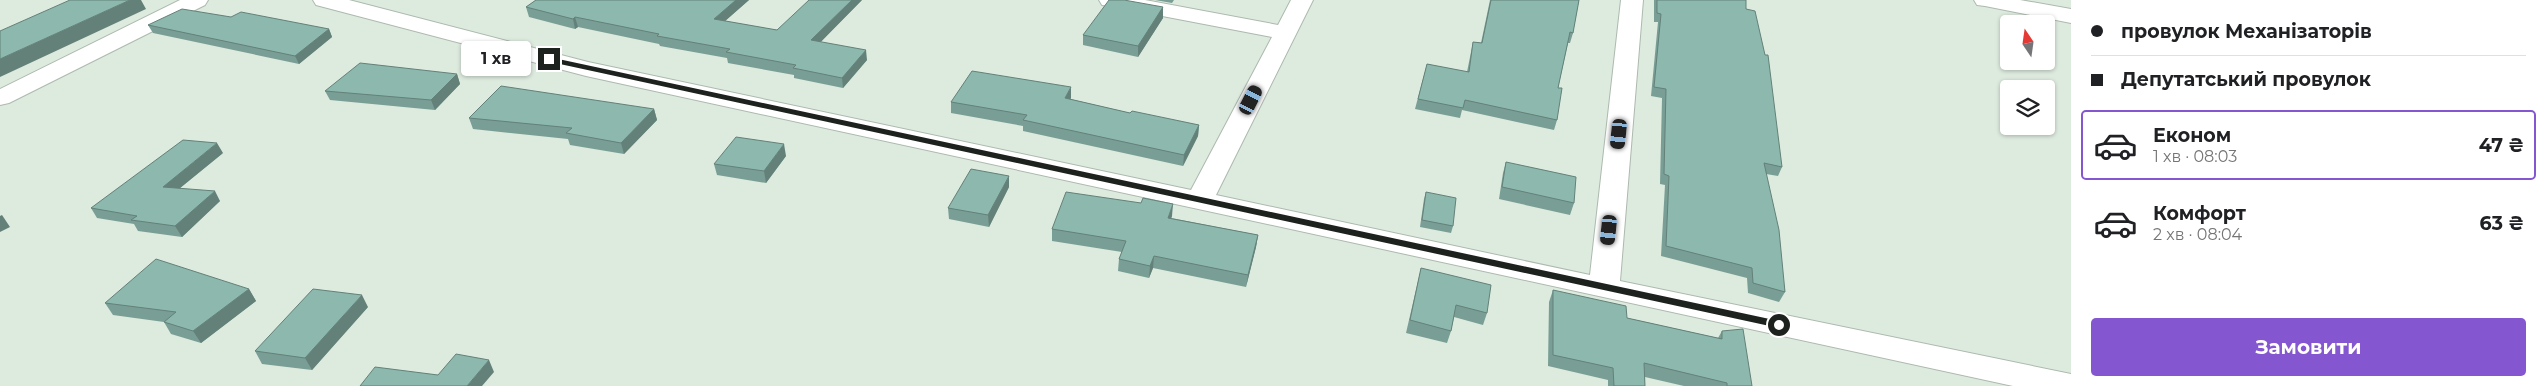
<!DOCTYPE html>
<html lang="uk">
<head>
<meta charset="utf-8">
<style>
	:root { --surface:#fff; --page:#f2f2f2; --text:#202124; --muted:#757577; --line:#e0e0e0; --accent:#8457d0 }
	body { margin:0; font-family:Montserrat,sans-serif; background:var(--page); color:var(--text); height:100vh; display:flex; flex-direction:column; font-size:19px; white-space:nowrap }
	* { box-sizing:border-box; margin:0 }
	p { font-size:16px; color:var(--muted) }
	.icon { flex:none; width:28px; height:28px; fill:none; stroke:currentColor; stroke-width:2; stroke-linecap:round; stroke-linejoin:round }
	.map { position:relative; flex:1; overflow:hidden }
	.details { display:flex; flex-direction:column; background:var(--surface); width:475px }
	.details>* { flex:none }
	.banner { display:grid; align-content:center; height:110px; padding:0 20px; background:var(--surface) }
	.needle { width:32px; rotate:347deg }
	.controls { position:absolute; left:2000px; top:15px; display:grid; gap:10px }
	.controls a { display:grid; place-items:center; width:55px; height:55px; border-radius:5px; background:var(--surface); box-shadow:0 1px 4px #0004; font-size:25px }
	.end { position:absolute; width:22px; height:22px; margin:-11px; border:6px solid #1d221e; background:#fff; box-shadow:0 0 0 2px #fff }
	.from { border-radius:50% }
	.bubble { position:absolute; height:35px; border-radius:5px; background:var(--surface); box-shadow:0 1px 4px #0004; font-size:16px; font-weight:700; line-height:35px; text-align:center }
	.car { position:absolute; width:15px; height:30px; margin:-15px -8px; border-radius:6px; box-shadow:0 0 4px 1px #0007; background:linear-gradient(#222 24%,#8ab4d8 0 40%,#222 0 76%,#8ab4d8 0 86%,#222 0) }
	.banner b { display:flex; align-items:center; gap:18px; height:48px; font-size:19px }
	.banner b+b { border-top:1px solid var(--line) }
	.banner i { width:12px; height:12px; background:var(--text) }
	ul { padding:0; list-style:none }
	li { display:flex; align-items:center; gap:15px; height:70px; margin:0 10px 8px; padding:0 10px; border:2px solid transparent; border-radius:5px }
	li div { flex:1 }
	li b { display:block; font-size:19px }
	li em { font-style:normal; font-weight:700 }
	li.active { border-color:var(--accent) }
	li>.icon { width:45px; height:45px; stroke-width:1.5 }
	.button { display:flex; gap:10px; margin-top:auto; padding:10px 20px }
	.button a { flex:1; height:58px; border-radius:5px; background:var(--accent); color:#fff; font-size:20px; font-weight:700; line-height:58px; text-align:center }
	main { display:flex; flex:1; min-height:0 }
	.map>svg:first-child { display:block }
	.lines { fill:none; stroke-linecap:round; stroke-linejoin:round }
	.minor-casing { stroke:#adb9ae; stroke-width:2 }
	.minor { fill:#fff; fill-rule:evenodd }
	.wall { fill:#799e95 }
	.shaded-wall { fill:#638179 }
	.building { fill:#8db8ad; stroke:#638179 }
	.route { fill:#1d221e }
</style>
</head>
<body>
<main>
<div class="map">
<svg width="2071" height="386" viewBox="0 0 2071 386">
	<rect width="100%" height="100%" fill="#ddeade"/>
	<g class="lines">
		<g class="minor-casing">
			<path id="minor" d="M180,0H208L205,5L9,103L0,105V89Z
				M313,0H349L588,62L1191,190L1272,37L1110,6L1102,5L1099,0H1145L1278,25L1291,0H1313L1216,195L1590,275L1621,0H1643L1620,281L2071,374V386H2013L586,76L316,5Z
				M1974,0H2020L2071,9V23L1985,6L1977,5Z"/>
		</g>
		<use href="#minor" class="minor"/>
	</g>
	<path class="wall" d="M536,0H749L725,21L777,30L862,0L820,42L867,60L843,88L794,78V75L728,63L727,58L660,46L659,44L578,27L575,29L529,17L526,7Z
		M1155,0H1174L1172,3Z
		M1490,0H1579L1573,33L1570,43H1568L1558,88L1557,120L1554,130L1462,110L1460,118L1415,109L1427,64L1467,72L1473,42L1481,43Z
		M1654,0H1746V9L1782,167L1778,176L1766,174L1785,292L1779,302L1748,293L1747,278L1661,256L1665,185L1660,184L1662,98L1651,96L1658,22H1654Z
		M1163,7V18L1138,57L1083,45V35Z
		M231,17L329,29L332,37L299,64L153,33L148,25Z
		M457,74L460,84L435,110L330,100L325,91Z
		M1071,98L1070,99L1130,113L1199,125L1198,136L1183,166L1023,131V126L951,113V102Z
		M654,109L657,120L624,154L570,145L568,139L473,129L469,118Z
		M223,153L180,188L220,201L182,237L138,231L134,224L97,218L91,208Z
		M786,156L766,183L717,175L714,164Z
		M1506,162L1574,203L1570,215L1499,199L1503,173Z
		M1009,187L989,227L949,219L948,208Z
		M1426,192L1453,226L1451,233L1420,227L1424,199Z
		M1172,216L1171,218L1258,235L1256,247L1246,287L1153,268L1149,278L1118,271L1119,259L1122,252L1052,241V229Z
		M1421,268L1487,313L1483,325L1454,317L1451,331L1447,343L1406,333Z
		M249,289L256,301L201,343L171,334L164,322L113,315L105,303Z
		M1553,290L1627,318L1718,338L1722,331L1752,386H1684L1645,377V386H1608V380L1548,366L1549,302Z
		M368,307L312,370L262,364L255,351Z"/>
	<path class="shaded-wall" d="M130,0H141L146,9L0,77V59Z
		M736,0H749L716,29L714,19Z
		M852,0H862L812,51L811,40Z
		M1163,7V18L1138,57V46Z
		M575,17L578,27L575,29L573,19Z
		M329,29L332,37L299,64L295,56Z
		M866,50L867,60L843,88L842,78Z
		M457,74L460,84L435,110L431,100Z
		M1071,87V98L1064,109L1065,98Z
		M654,109L657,120L624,154L621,143Z
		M1199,125L1198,136L1183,166L1184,155Z
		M217,143L223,153L169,197L163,187Z
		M784,144L786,156L766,183L764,171Z
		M1009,176V187L989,227L988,215Z
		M215,191L220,201L182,237L175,226Z
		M1173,204L1172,216L1167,230L1168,218Z
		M2,215L10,227L0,232V216Z
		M1258,235L1256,247L1246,287L1248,275Z
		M1154,256L1153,268L1149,278L1150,266Z
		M249,289L256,301L201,343L193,331Z
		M362,295L368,307L312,370L305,358Z
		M489,360L494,372L482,386H467Z"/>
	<path class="building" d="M70,0H130L0,59V31Z
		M536,0H736L714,19L777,30L809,0H852L811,40L866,50L842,78L793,68L796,65L726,52L730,49L657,36L659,34L575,17L573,19L526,7Z
		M1109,0H1124L1163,7L1138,46L1083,35Z
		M1491,0H1579L1573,33L1570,32L1558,88H1562L1557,120L1465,100L1463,108L1418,99L1427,64L1469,72L1473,42L1482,43Z
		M1657,0H1746V9L1755,11L1765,55H1768L1782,167L1764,163L1779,230L1785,292L1753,283L1752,268L1666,246L1669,176L1664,174L1666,89L1654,87L1661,14L1657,13Z
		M182,9L231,17L241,12L329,29L295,56L148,25Z
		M360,63L457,74L431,100L325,91Z
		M972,71L1071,87L1065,98L1130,113L1132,111L1199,125L1184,155L1023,120L1027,115L951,102Z
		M501,86L654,109L621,143L566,133L572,128L469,118Z
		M736,137L784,144L764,171L714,164Z
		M183,140L217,143L163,187L215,191L175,226L131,220L137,216L91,208Z
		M1506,162L1576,177L1574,203L1502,187Z
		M971,169L1009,176L988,215L948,208Z
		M1066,192L1141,203L1143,198L1173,204L1168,218L1258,235L1248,275L1154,256L1150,266L1119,259L1126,241L1052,229Z
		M1426,192L1456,198L1453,226L1422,220Z
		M156,259L249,289L193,331L164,322L176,312L105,303Z
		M1421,268L1491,285L1487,313L1456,305L1451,331L1410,320Z
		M313,289L362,295L305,358L255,351Z
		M1553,290L1626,306L1627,318L1722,339V331L1743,329L1752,386H1727V383L1644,363L1645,386H1614L1613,368L1553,355Z
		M456,354L489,360L467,386H360L375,367L438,375Z"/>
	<path class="route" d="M549,57L1779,321L1784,325L1779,328L546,61Z"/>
</svg>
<div class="controls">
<a><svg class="needle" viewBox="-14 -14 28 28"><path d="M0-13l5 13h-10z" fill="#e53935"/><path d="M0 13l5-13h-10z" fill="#757577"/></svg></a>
<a><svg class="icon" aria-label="layers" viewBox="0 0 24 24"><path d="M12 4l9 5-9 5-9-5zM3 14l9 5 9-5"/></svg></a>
</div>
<i class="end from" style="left:1779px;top:325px"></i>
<i class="end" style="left:549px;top:59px"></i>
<div class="bubble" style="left:461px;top:41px;width:70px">1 хв</div>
<i class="car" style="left:1251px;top:100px;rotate:27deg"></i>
<i class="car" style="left:1619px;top:134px;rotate:186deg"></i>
<i class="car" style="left:1609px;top:230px;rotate:186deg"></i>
</div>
<section class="details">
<div class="banner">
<b><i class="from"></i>провулок Механізаторів</b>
<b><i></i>Депутатський провулок</b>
</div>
<ul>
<li class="active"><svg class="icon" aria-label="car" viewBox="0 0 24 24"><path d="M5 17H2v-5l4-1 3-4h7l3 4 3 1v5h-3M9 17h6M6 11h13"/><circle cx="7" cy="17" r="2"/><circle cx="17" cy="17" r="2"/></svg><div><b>Економ</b><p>1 хв · 08:03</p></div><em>47 ₴</em></li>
<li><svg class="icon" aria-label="car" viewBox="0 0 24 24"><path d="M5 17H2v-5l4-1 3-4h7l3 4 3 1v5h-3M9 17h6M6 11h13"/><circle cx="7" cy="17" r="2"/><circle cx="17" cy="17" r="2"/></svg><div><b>Комфорт</b><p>2 хв · 08:04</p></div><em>63 ₴</em></li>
</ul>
<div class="button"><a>Замовити</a></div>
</section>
</main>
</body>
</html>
